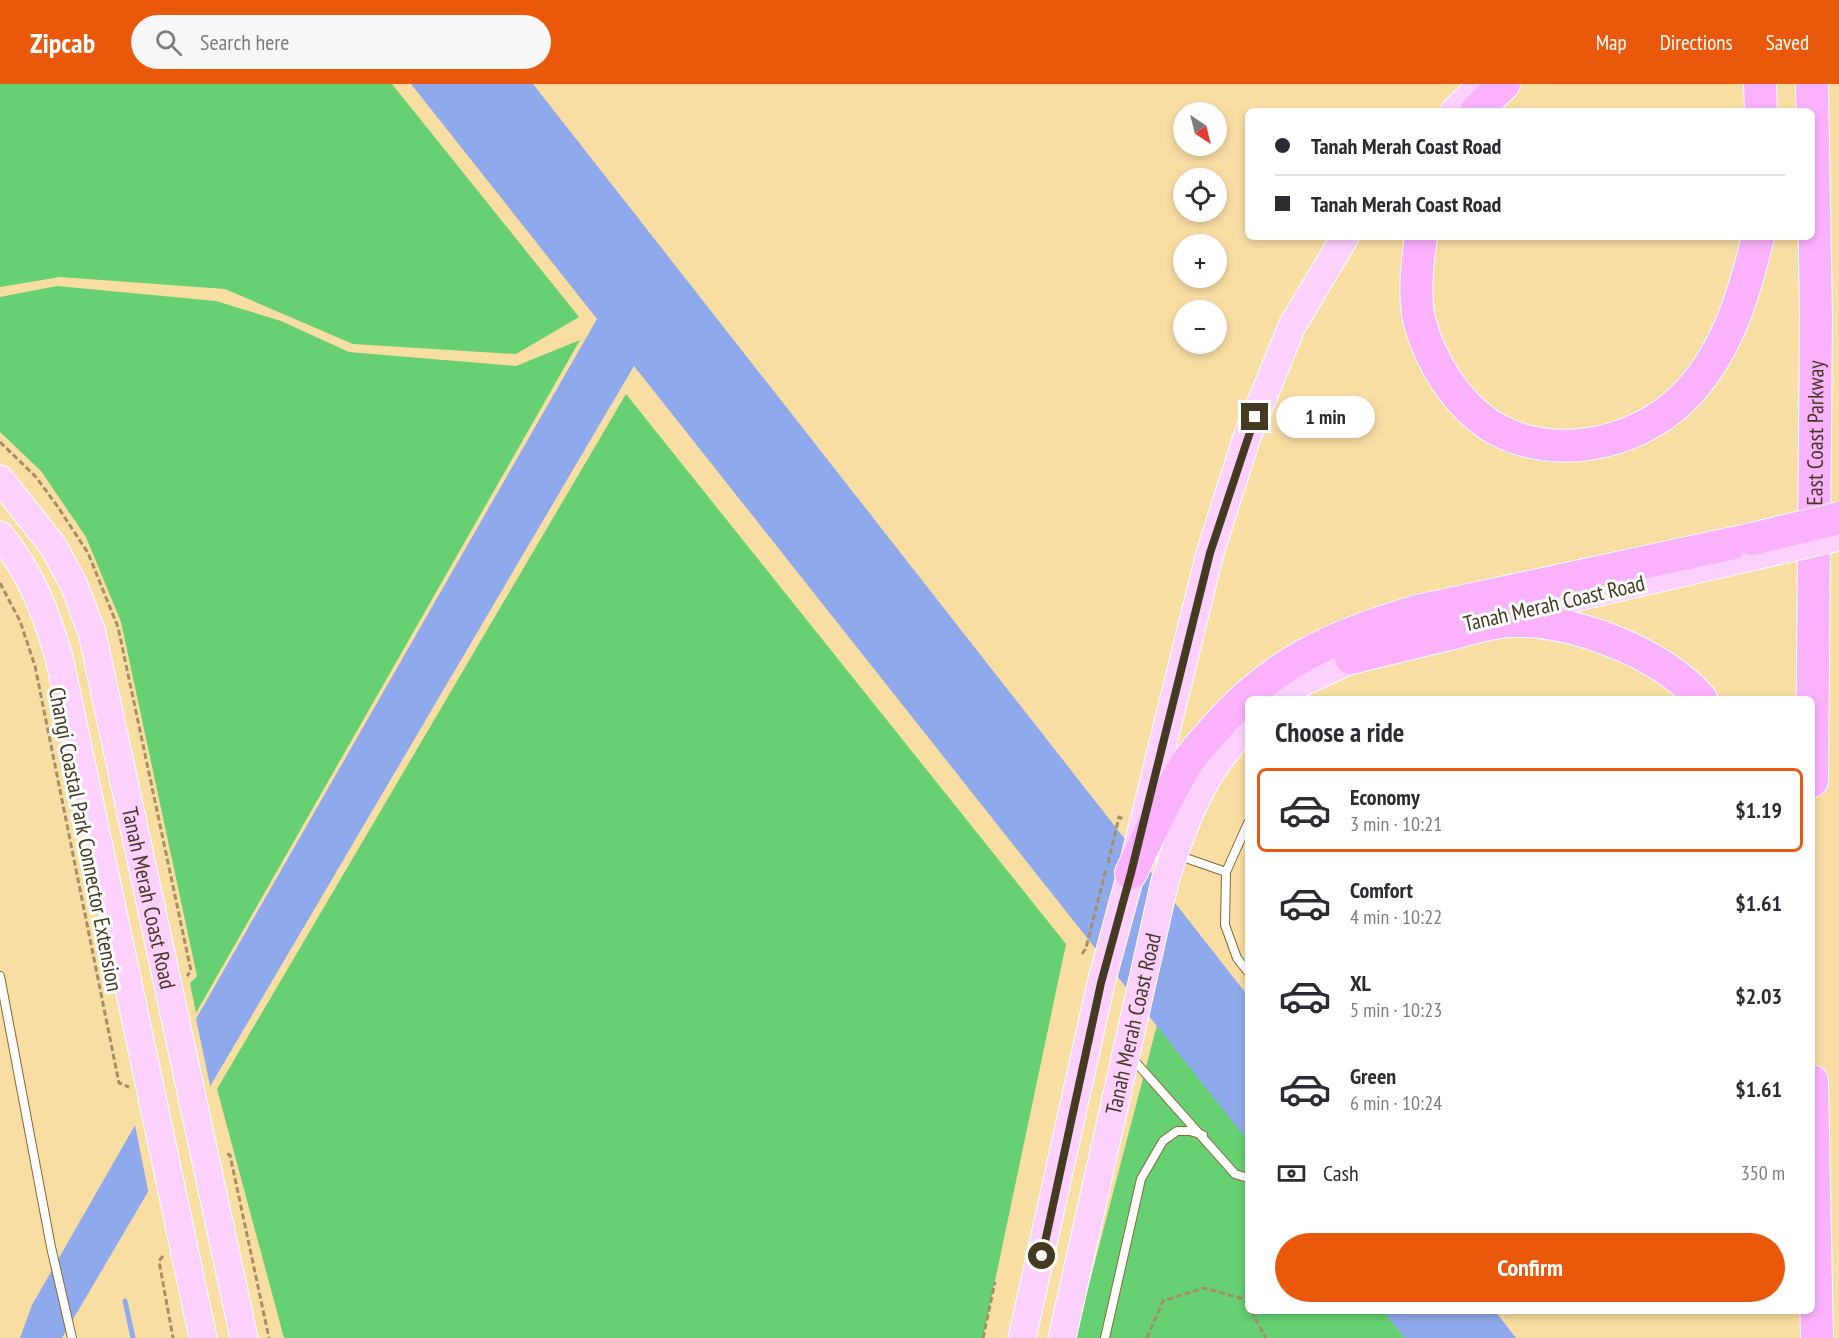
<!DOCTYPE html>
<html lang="en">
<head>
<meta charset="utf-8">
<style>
	:root { --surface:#fff; --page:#f7f7f7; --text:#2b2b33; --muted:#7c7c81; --line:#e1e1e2; --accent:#ea580c }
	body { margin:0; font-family:"PT Sans Narrow",sans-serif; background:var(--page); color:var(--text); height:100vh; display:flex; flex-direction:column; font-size:22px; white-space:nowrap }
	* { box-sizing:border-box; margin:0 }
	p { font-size:20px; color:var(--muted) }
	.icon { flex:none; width:33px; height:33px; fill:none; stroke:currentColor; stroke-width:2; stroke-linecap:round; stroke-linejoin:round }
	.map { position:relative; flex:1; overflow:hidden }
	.drawer { position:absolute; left:1245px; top:612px; width:570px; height:618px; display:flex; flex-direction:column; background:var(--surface); border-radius:9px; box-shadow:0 3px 9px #0003 }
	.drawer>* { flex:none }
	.top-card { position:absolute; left:1245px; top:24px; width:570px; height:132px; border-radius:9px; box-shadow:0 3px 9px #0003; display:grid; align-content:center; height:132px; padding:0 30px; background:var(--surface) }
	.needle { width:39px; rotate:145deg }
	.tools { position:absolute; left:1173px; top:18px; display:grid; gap:12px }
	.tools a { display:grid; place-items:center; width:54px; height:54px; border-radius:50%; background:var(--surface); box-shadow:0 3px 9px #0003; font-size:30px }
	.end { position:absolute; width:27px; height:27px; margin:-14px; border:8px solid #443921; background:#fff; box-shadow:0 0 0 3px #fff }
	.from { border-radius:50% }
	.bubble { position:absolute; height:42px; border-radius:21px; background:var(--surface); box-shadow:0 3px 9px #0003; font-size:20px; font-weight:600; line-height:42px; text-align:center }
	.top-card b { display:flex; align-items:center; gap:21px; height:57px; font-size:22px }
	.top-card b+b { border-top:2px solid var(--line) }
	.top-card i { width:15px; height:15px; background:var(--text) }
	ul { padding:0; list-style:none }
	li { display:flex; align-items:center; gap:18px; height:84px; margin:0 12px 9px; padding:0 18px; border:3px solid transparent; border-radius:9px }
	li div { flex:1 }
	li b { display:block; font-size:22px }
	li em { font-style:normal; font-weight:600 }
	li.current { border-color:var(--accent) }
	li>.icon { width:54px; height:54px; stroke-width:1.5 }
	h2 { padding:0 30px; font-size:27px; line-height:72px }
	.pay { display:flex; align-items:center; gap:15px; height:66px; padding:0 30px; font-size:22px }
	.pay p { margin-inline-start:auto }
	.cta { display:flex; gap:12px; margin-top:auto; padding:12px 30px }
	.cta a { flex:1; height:69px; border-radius:36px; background:var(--accent); color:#fff; font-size:24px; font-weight:600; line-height:69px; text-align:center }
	header { display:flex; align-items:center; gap:36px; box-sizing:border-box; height:84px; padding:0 30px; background:var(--accent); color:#fff }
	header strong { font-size:28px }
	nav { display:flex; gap:33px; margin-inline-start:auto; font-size:21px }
	.search { width:420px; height:54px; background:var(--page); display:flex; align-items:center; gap:15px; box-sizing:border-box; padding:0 21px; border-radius:33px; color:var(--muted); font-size:22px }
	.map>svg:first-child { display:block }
	.green { fill:#66d072 }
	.water { fill:#8eaaec }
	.pier { fill:#f9dea4 }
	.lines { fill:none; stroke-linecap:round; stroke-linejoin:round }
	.stream { stroke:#8eaaec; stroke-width:5 }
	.service-casing { stroke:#826a32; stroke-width:10 }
	.primary-casing { stroke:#fff; stroke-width:29 }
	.motorway-casing { stroke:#fff; stroke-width:34 }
	.path { stroke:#a38f65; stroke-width:3; stroke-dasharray:6 3; stroke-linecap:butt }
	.service { stroke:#fff; stroke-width:8 }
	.primary { stroke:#fdd1fe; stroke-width:27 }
	.motorway { stroke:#fbb2fd; stroke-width:32 }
	.primary-bridge-casing { stroke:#fff; stroke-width:29; stroke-linecap:butt }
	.motorway-bridge-casing { stroke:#fff; stroke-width:34; stroke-linecap:butt }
	.primary-bridge { stroke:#fdd1fe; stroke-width:27 }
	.motorway-bridge { stroke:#fbb2fd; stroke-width:32 }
	.route { stroke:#443921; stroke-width:8 }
	.labels { text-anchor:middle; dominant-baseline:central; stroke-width:6; stroke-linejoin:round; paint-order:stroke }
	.street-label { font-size:22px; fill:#443921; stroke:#fff }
</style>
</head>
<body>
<header>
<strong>Zipcab</strong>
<div class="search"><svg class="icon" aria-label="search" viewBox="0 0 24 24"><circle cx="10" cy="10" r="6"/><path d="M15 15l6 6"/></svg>Search here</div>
<nav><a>Map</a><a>Directions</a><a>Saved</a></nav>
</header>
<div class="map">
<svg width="1839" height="1254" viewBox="0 0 1839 1254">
	<rect width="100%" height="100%" fill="#f9dea4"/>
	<path class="green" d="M0,0H392L579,233L516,270L353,260L225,205L60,193L0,203Z
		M57,202L216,217L281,237L349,268L516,282L580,256L196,929L190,899L197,892L121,538L86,453L41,387L0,348V213Z
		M626,310L1066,860L983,1254H284L217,1005Z
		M1157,941L1248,1056V1227H1383L1405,1254H1075Z"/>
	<path class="water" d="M411,0H533L1248,912V1057L634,282L62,1254H20L32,1221L597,235Z
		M1383,1227H1495L1516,1254H1405Z"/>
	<path class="pier" d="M195,930L211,1006L149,1111L134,1036Z"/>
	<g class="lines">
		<path class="stream" d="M125,1217L133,1254"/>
		<g class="service-casing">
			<path id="service" d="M1248,739L1226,788L1225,841L1237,874L1248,888
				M1177,771L1226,788
				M0,892L51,1163L72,1254
				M1132,974L1235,1090L1248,1094
				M1105,1254L1141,1095L1163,1057L1177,1047H1190L1203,1051"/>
		</g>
		<g class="primary-casing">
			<g id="primary">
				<path d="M1454,27L1482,0"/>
				<path id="s1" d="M0,395L53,462L74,501L92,549L244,1254"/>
				<path d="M0,451C30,487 46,528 59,573L203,1254"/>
				<path d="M1501,531L1755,472"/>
				<path d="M1281,615L1301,599L1372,566"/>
				<path d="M1022,1254L1101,899L1131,789L1210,469L1247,353L1292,242L1345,153"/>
				<path id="s2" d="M1062,1254L1165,797C1183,742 1203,684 1248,644"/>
			</g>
		</g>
		<g class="motorway-casing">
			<g id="motorway">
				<path d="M1760,0L1761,27"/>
				<path d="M1476,27L1504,0"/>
				<path d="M1421,153C1417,179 1413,213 1420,239C1431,279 1456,319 1491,342C1550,378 1633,362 1681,316C1726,273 1744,211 1758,153"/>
				<path d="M1351,574C1383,566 1416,558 1449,550C1469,545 1490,538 1511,537C1573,535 1660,568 1701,615"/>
				<path id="s3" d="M1812,697L1816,233L1812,0"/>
				<path d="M1131,789C1149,752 1165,713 1187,679C1194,667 1205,657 1213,647C1271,579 1334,551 1418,527L1752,455"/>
				<path d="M1812,997L1817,1254"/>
			</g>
		</g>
		<path class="path" d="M0,358L36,393L58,423L88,469L118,543L191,887L187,892
			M0,499L20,537L35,582L119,999L129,1003
			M1108,779L1119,733L1123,735
			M1082,870L1086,864L1106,785
			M227,1070L230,1071L269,1254
			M163,1172L159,1177L173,1254
			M1251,1227L1266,1254
			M983,1254L995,1198
			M1147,1254L1163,1217L1204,1204L1244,1215L1248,1223"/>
		<use href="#service" class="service"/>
		<use href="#primary" class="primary"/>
		<use href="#motorway" class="motorway"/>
		<g class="primary-bridge-casing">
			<path id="primary-bridge" d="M1755,472L1839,453"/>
		</g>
		<g class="motorway-bridge-casing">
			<path id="motorway-bridge" d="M1752,455L1839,434"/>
		</g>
		<use href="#primary-bridge" class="primary-bridge"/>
		<use href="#motorway-bridge" class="motorway-bridge"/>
	</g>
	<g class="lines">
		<path class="route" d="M1042,1172L1101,899L1131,789L1210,469L1255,333"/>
	</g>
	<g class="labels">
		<g class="street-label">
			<text stroke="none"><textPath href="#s3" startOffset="348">East Coast Parkway</textPath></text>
			<text transform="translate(1554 519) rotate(-13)">Tanah Merah Coast Road</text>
			<text transform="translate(86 755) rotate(79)">Changi Coastal Park Connector Extension</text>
			<text stroke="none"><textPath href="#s1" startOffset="452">Tanah Merah Coast Road</textPath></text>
			<text stroke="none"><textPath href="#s2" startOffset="322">Tanah Merah Coast Road</textPath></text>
		</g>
	</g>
</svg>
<div class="tools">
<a><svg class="needle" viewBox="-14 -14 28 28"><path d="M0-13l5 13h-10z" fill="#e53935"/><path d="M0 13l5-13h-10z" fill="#7c7c81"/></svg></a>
<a><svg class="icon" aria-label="locate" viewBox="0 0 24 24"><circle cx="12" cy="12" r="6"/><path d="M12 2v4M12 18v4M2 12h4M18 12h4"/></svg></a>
<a>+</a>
<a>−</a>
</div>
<i class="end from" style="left:1042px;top:1172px"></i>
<i class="end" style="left:1255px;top:333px"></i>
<div class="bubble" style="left:1276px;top:312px;width:99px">1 min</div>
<div class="top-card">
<b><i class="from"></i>Tanah Merah Coast Road</b>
<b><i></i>Tanah Merah Coast Road</b>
</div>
<section class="drawer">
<h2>Choose a ride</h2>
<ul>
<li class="current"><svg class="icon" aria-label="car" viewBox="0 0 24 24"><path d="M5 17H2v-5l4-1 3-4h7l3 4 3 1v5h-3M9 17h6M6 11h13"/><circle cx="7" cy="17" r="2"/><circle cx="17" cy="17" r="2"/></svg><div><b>Economy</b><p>3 min · 10:21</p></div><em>$1.19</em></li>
<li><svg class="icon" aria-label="car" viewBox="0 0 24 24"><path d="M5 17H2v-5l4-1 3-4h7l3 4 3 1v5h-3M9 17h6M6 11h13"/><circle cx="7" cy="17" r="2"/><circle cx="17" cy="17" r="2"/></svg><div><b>Comfort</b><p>4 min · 10:22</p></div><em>$1.61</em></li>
<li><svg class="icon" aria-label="car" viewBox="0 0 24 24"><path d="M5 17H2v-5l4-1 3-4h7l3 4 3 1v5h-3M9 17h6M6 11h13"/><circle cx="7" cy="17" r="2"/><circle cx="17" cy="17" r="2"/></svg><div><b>XL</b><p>5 min · 10:23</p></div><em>$2.03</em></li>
<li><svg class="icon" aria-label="car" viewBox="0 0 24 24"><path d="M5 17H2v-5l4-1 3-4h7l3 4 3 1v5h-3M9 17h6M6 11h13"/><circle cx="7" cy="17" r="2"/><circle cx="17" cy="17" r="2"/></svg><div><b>Green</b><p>6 min · 10:24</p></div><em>$1.61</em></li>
</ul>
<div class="pay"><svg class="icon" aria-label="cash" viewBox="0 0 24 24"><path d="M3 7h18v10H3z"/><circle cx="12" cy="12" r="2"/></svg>Cash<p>350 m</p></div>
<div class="cta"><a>Confirm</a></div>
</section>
</div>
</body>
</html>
